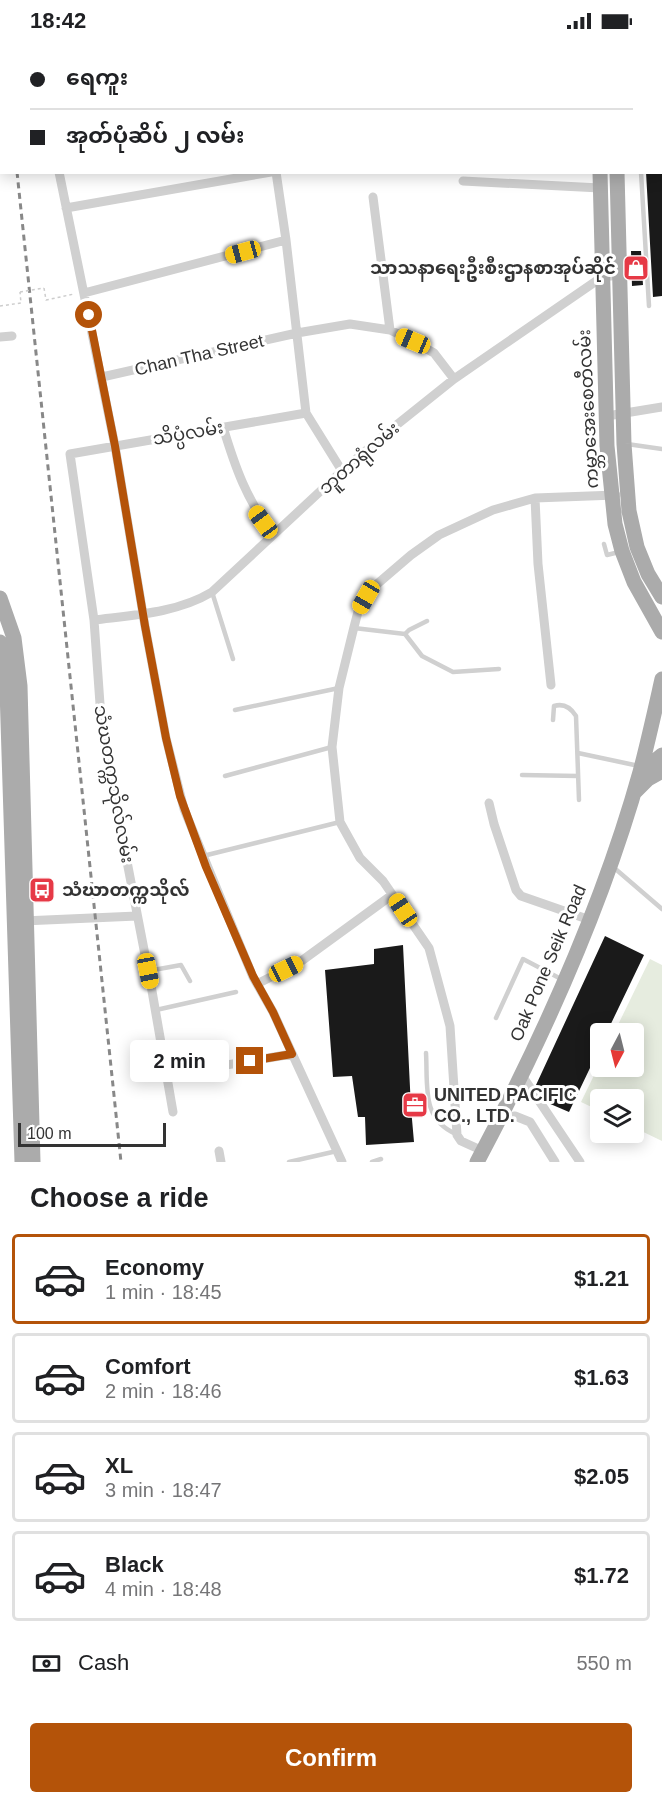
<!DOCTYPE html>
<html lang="en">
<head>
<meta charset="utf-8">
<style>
	:root { --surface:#fff; --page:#f6f6f6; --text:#202124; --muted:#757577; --line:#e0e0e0; --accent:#b45309 }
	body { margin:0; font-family:Helvetica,"Noto Sans Myanmar",sans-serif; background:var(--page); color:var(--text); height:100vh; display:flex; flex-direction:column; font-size:22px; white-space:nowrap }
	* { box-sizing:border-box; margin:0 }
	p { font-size:20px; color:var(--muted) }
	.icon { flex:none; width:33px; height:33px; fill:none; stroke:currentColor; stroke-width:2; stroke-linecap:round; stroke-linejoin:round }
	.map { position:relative; height:1120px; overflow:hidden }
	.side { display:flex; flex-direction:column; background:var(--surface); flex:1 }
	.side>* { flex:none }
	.hud { position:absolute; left:0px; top:0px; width:663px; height:132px; box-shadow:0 3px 15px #0003; display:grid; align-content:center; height:132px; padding:0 30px; background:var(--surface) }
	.needle { width:39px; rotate:187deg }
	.controls { position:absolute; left:590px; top:981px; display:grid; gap:12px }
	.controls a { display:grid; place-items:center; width:54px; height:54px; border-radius:6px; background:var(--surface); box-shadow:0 3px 15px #0003; font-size:30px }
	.scale { position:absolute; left:18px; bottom:15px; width:148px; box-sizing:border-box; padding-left:6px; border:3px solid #333; border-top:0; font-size:16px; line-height:21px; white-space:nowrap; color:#333; -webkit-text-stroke:4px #fff; paint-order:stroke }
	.end { position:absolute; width:27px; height:27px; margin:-14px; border:8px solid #b45309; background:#fff; box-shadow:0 0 0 3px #fff }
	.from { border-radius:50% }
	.bubble { position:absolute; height:42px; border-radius:6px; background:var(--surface); box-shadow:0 3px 15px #0003; font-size:20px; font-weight:600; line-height:42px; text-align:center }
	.car { position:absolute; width:18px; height:36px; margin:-18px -9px; border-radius:8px; box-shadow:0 0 4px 2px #0007; background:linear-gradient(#f5c518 24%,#345 0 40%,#f5c518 0 76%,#345 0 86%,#f5c518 0) }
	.hud b { display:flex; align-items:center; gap:21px; height:57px; font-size:22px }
	.hud b+b { border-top:2px solid var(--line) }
	.hud i { width:15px; height:15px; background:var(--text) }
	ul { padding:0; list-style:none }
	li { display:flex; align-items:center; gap:18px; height:90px; margin:0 12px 9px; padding:0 18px; border:3px solid var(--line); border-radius:6px }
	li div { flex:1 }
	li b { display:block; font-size:22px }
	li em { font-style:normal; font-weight:600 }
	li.current { border-color:var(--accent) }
	li>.icon { width:54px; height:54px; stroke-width:1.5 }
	h2 { padding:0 30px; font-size:27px; line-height:72px }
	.pay { display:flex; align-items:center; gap:15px; height:66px; padding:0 30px; font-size:22px }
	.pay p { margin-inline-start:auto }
	.button { display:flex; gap:12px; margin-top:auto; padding:12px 30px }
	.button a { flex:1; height:69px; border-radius:6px; background:var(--accent); color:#fff; font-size:24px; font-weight:600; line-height:69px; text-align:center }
	.status { display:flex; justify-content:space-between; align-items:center; height:42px; padding:0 30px; background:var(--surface); direction:ltr }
	.status svg { height:16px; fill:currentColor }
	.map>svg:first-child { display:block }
	.green { fill:#e6ecdf }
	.building { fill:#1a1a1a }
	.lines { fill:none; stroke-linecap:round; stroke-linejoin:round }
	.path { stroke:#cdcdcd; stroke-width:1.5; stroke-dasharray:3 3; stroke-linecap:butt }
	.service { stroke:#d0d0d0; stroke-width:4.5 }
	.minor { stroke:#d0d0d0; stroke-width:9 }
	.primary { stroke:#ababab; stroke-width:15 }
	.rail { stroke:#888; stroke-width:3; stroke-dasharray:6 4.5; stroke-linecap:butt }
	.path-bridge { stroke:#cdcdcd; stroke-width:1.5; stroke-dasharray:3 3; stroke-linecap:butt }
	.route { stroke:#b45309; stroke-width:8 }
	.labels { text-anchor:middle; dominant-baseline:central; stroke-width:6; stroke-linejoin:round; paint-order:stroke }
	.poi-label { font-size:18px; font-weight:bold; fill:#333; stroke:#fff; text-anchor:start }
	.street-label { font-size:18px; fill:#333; stroke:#fff }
</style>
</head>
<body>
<div class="status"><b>18:42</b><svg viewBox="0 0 49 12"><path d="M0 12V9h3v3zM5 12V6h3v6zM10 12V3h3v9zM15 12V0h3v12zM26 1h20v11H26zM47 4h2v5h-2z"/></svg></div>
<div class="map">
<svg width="662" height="1120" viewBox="0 0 662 1120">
	<rect width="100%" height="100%" fill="#fff"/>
	<path class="green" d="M650,917L662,923V1099L633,1085V1058H600V1069L581,1060L600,1021V1024H633V992L614,991Z"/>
	<path class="building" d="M646,130H662V254L653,255Z
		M631,209H641L643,243L632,244Z
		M605,894L644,913L606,992H600V1005L569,1070L548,1061L536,1043Z
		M403,903L411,1066L414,1100L366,1103L365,1075H358L352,1034L333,1035L325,928L374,922V907Z"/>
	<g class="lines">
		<path class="path" d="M44,246L46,258L74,252
			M0,264L21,261L20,250"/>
		<path class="service" d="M660,0V2
			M662,21V28
			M641,130L649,264
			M627,402L662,407
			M604,502L607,513L619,510
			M212,550L233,617
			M354,586L405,592L422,614L453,630L499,627
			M405,592L409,588L427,579
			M235,668L339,646
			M553,678L554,664C564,661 571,666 576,674L579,758
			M578,711L639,724
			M522,733L578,734
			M225,734L332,705
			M203,814L340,780
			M612,824L662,867
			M148,929L181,923L190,939
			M156,968L236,950
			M496,976L523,917L563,938
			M426,1011C428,1044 421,1077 456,1092
			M289,1120L337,1109
			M372,1120L381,1117"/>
		<path class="minor" d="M33,0V2
			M253,0V2
			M500,0V2
			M59,130L115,404L145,584L166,696L184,767L253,935L273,970L342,1120
			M276,130L286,198L306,371L342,429
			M463,139L600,146
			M373,155L390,288
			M66,166L271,130
			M84,251L286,198
			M0,295L12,294
			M102,335L297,291L350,282L390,288L413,299L434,311L454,337
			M607,374L662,365
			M223,385C236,428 246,455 272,492
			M535,456L538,522L551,643
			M94,578C134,573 177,571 212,550L342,429L394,385L454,337L602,235L619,233
			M489,761L494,782L516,848L521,854L590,878
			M23,879L137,874
			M257,942L300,920L392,853
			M521,1032L580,1120
			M167,1033L292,1012
			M173,1070L152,949L102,690L94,578L70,412L306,371
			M500,1077L515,1074L530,1080L555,1120
			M219,1109L221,1120
			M483,1109L461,1099L457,1093L450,984L429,906L383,839L360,816L340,780L332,705L339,646L354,585L359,566L369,549L411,513L439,493L493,468L535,456L616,453"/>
		<path class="primary" d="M593,0V2
			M613,0V2
			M600,130L607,404L615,482L622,509L634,540L662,590
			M617,130L624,402L629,469L637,505L648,532L662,555
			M0,556L14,596L20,644L33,1120
			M0,600L5,624L7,648L22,1120
			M640,731L662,713
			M635,750L648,737L662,729
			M477,1120C543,996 602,866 640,730C648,700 655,668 662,637"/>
		<path class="rail" d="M2,0L3,2
			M17,130L121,1120"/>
		<path class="path-bridge" d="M20,250L44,246"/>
	</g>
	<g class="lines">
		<path class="route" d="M89,273L115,404L145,584L166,696L180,754L206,825L253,934L273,970L292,1012L250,1019"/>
	</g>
	<defs>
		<g id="shop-square" transform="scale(1.35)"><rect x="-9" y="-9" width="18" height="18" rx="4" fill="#e63946" stroke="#fff"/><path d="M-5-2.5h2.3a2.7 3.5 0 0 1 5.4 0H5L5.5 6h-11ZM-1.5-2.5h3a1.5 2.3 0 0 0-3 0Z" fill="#fff"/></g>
		<g id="bus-square" transform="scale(1.35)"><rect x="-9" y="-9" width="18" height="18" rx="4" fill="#e63946" stroke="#fff"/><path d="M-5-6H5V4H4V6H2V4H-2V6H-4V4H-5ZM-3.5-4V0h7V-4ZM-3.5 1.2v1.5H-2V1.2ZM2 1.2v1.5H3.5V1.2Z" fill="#fff"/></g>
		<g id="office-square" transform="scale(1.35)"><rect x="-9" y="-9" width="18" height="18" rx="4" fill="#e63946" stroke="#fff"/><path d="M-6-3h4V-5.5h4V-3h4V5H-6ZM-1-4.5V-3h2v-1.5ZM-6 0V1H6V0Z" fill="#fff"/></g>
	</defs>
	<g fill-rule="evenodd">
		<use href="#shop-square" x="636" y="226"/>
		<use href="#bus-square" x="42" y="848"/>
		<use href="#office-square" x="415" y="1063"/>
	</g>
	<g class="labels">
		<g class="poi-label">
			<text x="616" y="226" text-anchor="end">သာသနာရေးဦးစီးဌာနစာအုပ်ဆိုင်</text>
			<text x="62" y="848">သံဃာတက္ကသိုလ်</text>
			<text x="434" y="1053">UNITED PACIFIC<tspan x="434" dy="21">CO., LTD.</tspan></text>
		</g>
		<g class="street-label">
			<text transform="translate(199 313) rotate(-13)">Chan Tha Street</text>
			<text transform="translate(588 367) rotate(-93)">ကမ္ဘာအေးစေတီလမ်း</text>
			<text transform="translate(188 391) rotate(-10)">သိပ္ပံလမ်း</text>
			<text transform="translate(359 416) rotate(-41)">ဘူတာရုံလမ်း</text>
			<text transform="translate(114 742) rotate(80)">သံဃတက္ကသိုလ်လမ်း</text>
			<text transform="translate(548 921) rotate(-67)">Oak Pone Seik Road</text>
		</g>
	</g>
</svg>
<div class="controls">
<a><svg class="needle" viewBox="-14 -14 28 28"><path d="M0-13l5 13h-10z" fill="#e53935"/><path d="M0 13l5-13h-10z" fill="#757577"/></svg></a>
<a><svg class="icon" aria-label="layers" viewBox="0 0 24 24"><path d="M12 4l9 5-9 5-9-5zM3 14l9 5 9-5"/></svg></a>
</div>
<div class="scale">100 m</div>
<i class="end from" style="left:89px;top:273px"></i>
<i class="end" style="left:250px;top:1019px"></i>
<div class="bubble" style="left:130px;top:998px;width:99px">2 min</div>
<i class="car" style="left:243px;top:210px;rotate:255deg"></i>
<i class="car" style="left:413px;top:299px;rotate:293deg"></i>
<i class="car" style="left:263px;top:480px;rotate:324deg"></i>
<i class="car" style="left:366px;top:555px;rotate:210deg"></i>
<i class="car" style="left:403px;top:868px;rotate:326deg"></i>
<i class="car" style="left:286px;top:927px;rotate:64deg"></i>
<i class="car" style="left:148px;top:929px;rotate:169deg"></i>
<div class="hud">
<b><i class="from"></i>ရေကူး</b>
<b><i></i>အုတ်ပုံဆိပ် ၂ လမ်း</b>
</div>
</div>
<section class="side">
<h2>Choose a ride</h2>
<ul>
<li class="current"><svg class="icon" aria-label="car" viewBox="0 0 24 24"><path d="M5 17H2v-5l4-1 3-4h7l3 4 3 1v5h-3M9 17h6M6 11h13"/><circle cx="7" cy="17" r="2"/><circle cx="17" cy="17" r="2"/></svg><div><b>Economy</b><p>1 min · 18:45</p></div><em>$1.21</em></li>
<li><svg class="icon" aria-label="car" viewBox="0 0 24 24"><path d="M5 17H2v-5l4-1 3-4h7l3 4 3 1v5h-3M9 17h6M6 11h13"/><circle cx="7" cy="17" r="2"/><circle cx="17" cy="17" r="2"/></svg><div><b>Comfort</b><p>2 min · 18:46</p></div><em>$1.63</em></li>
<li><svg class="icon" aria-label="car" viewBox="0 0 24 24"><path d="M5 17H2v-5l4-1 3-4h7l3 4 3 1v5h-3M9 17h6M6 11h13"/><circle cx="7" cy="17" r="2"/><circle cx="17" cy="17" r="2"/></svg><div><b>XL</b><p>3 min · 18:47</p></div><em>$2.05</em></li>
<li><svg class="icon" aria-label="car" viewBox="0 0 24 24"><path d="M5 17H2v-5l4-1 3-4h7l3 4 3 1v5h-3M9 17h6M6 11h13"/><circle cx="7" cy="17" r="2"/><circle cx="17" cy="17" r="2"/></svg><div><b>Black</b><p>4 min · 18:48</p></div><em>$1.72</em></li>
</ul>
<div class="pay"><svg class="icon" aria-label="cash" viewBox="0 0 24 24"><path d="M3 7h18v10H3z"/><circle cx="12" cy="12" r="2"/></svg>Cash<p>550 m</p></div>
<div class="button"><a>Confirm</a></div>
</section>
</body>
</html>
